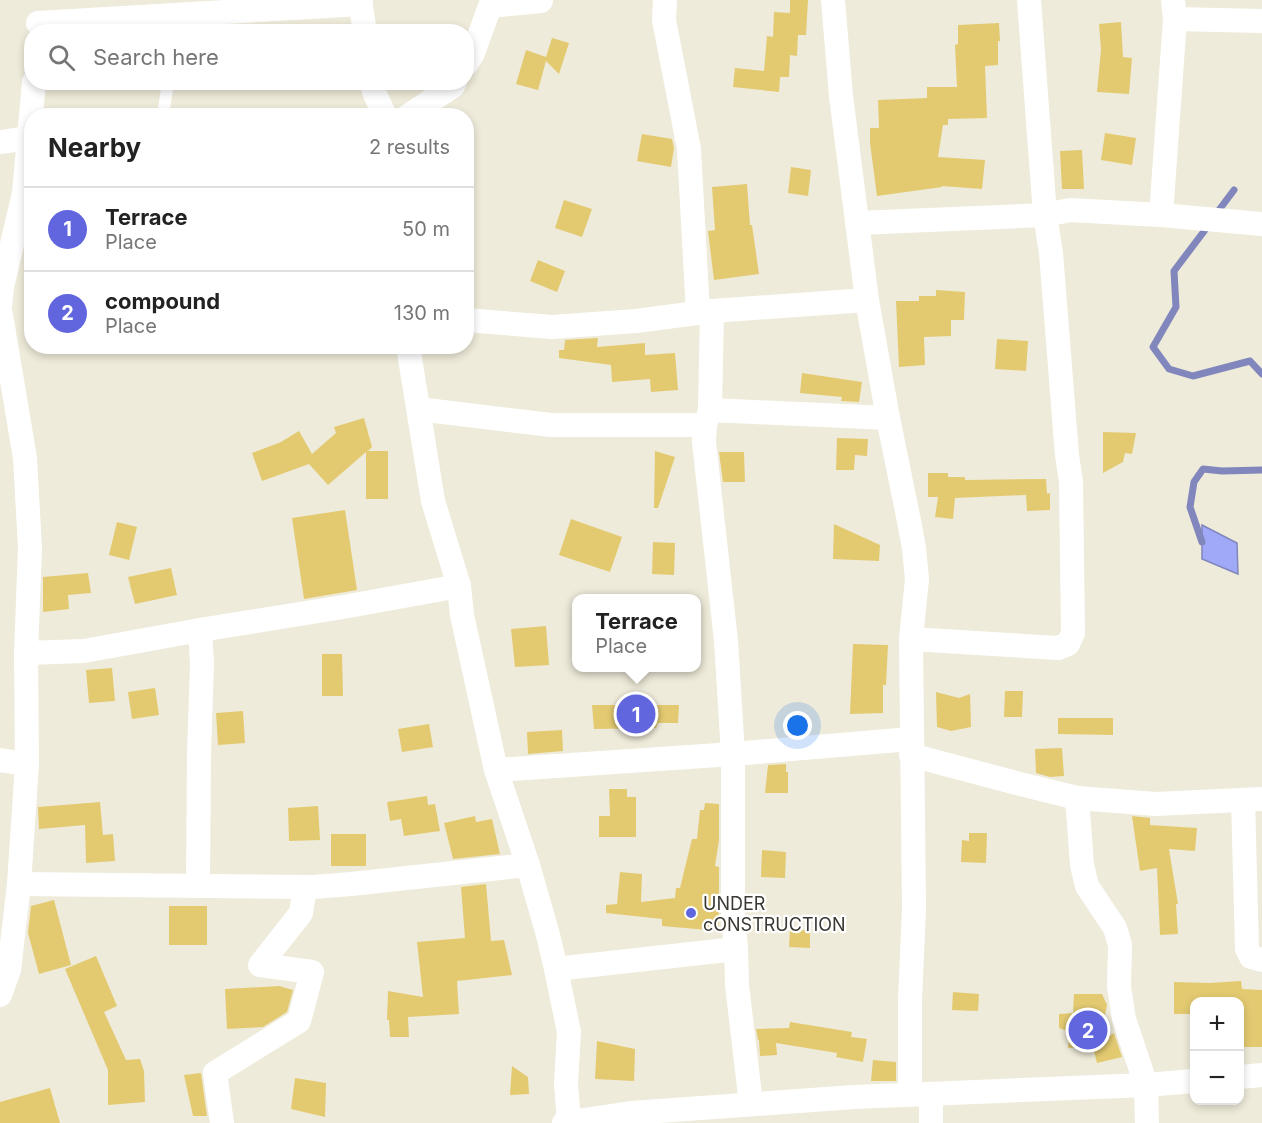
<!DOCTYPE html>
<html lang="en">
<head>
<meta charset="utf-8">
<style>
	:root { --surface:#fff; --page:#f2f2f2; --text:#222; --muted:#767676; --line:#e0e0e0; --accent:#6166de }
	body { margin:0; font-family:Inter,sans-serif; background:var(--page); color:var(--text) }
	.controls { position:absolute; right:18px; bottom:18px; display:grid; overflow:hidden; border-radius:12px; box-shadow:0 3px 9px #0003 }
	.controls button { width:54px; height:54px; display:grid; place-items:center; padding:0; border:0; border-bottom:2px solid var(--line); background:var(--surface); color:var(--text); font:30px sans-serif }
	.you { position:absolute; left:798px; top:726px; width:21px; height:21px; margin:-15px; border:4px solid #fff; border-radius:50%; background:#1a73e8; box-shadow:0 0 0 9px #1a73e833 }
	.badge { display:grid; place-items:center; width:39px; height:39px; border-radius:50%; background:var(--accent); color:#fff; font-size:20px; font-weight:700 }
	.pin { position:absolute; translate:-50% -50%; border:3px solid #fff; box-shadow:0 2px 6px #0006 }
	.popup { position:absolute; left:572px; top:594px; width:129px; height:78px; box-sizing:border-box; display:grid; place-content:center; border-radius:12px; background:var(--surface); filter:drop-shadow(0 2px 4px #0005); font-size:20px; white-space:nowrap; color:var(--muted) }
	.popup b { font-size:22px; color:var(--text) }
	.popup::after { content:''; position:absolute; left:50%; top:100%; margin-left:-12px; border:12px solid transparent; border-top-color:var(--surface) }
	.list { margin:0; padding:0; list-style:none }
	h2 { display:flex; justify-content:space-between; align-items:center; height:78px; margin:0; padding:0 24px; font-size:26px }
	h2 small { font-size:20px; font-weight:400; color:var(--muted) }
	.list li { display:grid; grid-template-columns:39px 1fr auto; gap:18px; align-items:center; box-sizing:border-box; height:84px; padding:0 24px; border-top:2px solid var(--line) }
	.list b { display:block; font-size:22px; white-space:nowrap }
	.list p { margin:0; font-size:20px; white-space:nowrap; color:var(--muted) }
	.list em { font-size:20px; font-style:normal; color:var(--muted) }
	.icon { flex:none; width:33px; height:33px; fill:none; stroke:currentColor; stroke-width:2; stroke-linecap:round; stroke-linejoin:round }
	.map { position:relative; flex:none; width:1262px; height:1123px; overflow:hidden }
	.search { position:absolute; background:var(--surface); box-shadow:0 3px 9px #0003; left:24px; top:24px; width:450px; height:66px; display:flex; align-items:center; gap:15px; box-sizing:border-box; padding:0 21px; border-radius:24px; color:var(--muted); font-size:22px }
	.panel { position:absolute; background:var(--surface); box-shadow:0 3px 9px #0003; left:24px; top:108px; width:450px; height:246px; border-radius:24px }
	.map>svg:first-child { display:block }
	.water { fill:#9fa9f7; stroke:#8187bc; stroke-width:1.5 }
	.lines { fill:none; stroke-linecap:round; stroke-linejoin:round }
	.stream { stroke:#8187bc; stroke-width:7 }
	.building { fill:#e3ca71 }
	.lane { stroke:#fff; stroke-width:12 }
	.street { stroke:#fff; stroke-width:24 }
	.poi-dot { fill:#6166de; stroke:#fff; stroke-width:2 }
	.labels { text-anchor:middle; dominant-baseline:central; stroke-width:4.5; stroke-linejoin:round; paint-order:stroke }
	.poi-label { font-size:18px; fill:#3b3933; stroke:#fff; text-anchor:start }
</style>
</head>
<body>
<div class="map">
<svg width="1262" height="1123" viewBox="0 0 1262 1123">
	<rect width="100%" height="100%" fill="#efebda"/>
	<polygon class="water" points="1202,525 1237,543 1238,574 1202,559"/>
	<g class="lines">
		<g class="stream">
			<polyline points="1216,214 1234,190"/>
			<polyline points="1208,226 1174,271 1176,307 1153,347 1169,369 1193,376 1250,361 1262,374"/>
			<polyline points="1202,542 1190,507 1194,482 1203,469 1222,471 1262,470"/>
		</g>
	</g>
	<g class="building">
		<polygon points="790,0 808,0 806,35 798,35 797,56 790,55 789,77 780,77 779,92 733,87 735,68 764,71 767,36 773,37 774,12 790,13"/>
		<polygon points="1121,22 1123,57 1132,58 1129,94 1097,92 1101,50 1099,24"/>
		<polygon points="999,23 1000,41 998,41 998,65 985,66 987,118 948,119 948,125 943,125 938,157 985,160 982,189 942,186 942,187 877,196 870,143 870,128 879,128 878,100 927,98 927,87 957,87 955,45 958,44 958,25"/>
		<polygon points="552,38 569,43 559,74 546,61 538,90 516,84 526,50 546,57"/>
		<polygon points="1105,133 1136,138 1132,165 1101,160"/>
		<polygon points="642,134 672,139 674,148 671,167 637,161"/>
		<polygon points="1082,150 1084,189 1062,189 1060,151"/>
		<polygon points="791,167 811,170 808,196 788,193"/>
		<polygon points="747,184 750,225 752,225 759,274 714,280 708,231 715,230 712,187"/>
		<polygon points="564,200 592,209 582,237 555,228"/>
		<polygon points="538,260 565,271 557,292 530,281"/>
		<polygon points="936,290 965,292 964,320 951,320 951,336 924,337 925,365 899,367 896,301 919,301 919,296 936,296"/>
		<polygon points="598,338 597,347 645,343 645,355 675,353 678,390 651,392 650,379 612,382 611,365 559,358 559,350 564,350 565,340"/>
		<polygon points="997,339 1028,341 1026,371 995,369"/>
		<polygon points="802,373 862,382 859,402 841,401 842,397 800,393"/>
		<polygon points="364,418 372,447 368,451 388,451 388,499 366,499 366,452 328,485 309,464 262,481 252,453 281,442 299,431 312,454 336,433 334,427"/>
		<polygon points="1103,432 1136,433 1132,454 1125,453 1123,462 1103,473"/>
		<polygon points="837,438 868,439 867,456 855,455 854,470 836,470"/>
		<polygon points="655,451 675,457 658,508 654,508"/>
		<polygon points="719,452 744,452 745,482 723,482"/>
		<polygon points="928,473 948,473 948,477 965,477 965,480 1046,479 1047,494 1050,493 1050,510 1027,511 1026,495 955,498 953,519 935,517 938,497 928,497"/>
		<polygon points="345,510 357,590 304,599 292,518"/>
		<polygon points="571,519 622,537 610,572 559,555"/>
		<polygon points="117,522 137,527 129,560 109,555"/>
		<polygon points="834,524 880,545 879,561 833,559"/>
		<polygon points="653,542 675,543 674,575 652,574"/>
		<polygon points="171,568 177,595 135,604 128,577"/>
		<polygon points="88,573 91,593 68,595 69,609 43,612 43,577"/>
		<polygon points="546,626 549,665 515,667 511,629"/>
		<polygon points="853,644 888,645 886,685 883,685 883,713 850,714"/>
		<polygon points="322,654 342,654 343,696 322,696"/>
		<polygon points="112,668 115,701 89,703 86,670"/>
		<polygon points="155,688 159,715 132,719 128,692"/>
		<polygon points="1005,691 1023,691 1022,717 1004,717"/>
		<polygon points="936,692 959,698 970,694 971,727 951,731 937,727"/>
		<polygon points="592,705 679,705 678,723 658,723 656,728 594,729"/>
		<polygon points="243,711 245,743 218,745 216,713"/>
		<polygon points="1058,718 1113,718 1113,735 1058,734"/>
		<polygon points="429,724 433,747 402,752 398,729"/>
		<polygon points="562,730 563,751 528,754 527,732"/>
		<polygon points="1062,748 1064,776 1050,777 1036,773 1035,749"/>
		<polygon points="786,764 786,772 788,772 788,793 765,793 768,765"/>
		<polygon points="609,789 627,789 627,797 636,797 636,837 599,837 599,816 610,816"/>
		<polygon points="427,796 428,805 435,804 440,831 404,836 401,819 390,821 387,802"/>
		<polygon points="100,802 103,835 113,834 115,861 86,863 85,825 39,829 38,807"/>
		<polygon points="705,803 719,804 719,840 715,866 719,867 719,931 662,926 662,919 606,913 606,905 617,904 620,872 642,874 641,902 675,898 676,888 680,888 692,839 697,839 700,810 704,810"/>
		<polygon points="318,806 320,840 289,841 288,808"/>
		<polygon points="475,816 476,822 492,819 500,854 453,859 444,823"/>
		<polygon points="1132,816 1150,818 1150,825 1197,828 1195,851 1169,849 1178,904 1176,904 1178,934 1160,935 1157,868 1140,871"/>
		<polygon points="969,833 987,833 986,863 961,862 962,840 969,841"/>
		<rect x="331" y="834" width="35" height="32"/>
		<polygon points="762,850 786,852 785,878 761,877"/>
		<polygon points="486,884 491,941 504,940 512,975 457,981 459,1014 408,1017 409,1037 390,1037 389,1020 387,1020 388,991 423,997 417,942 465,938 461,887"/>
		<polygon points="54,900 71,965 39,974 28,933 31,906"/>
		<rect x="169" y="906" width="38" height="39"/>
		<polygon points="790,930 810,930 810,948 789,947"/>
		<polygon points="96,956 117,1006 104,1012 126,1060 140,1059 144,1071 145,1102 108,1105 108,1070 65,969"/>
		<polygon points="1241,981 1242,989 1262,990 1262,1047 1239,1047 1239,1000 1194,1002 1194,1014 1174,1014 1174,982 1210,983"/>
		<polygon points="279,986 293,990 287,1012 263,1027 227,1029 225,989"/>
		<polygon points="953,992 979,994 978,1011 952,1010"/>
		<polygon points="1074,994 1102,994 1107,1005 1099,1043 1114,1033 1122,1057 1097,1063 1093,1047 1068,1048 1070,1032 1059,1028 1059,1014 1073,1013"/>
		<polygon points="790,1022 852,1032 851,1037 867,1039 863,1062 836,1057 837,1053 776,1043 777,1055 760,1056 759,1040 758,1040 756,1029 789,1028"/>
		<polygon points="597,1041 635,1049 634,1081 595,1079"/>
		<polygon points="873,1060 896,1062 896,1081 871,1081"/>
		<polygon points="512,1066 528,1077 529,1094 510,1095"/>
		<polygon points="201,1073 207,1116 193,1116 184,1075"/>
		<polygon points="295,1078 326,1083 325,1117 291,1109"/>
		<polygon points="50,1088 60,1123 0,1123 0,1102"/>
	</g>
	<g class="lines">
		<polyline class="lane" points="163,116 168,82"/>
		<g class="street">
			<polyline points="360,0 365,32"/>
			<polyline points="665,0 664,20 689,149 698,313"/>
			<polyline points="833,0 841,96 867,300 888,418 909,521 914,548 917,579 911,639 914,909 910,1000 910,1095"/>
			<polyline points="1175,19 1262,21"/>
			<polyline points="38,23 361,4"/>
			<polyline points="466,64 473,53 490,6 541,1 541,0"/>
			<polyline points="372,82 374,92 385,116"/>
			<polyline points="408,116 453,86 455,82"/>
			<polyline points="0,142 29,138"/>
			<polyline points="1161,215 1175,19 1173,0"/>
			<polyline points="857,223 1045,215 1070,210 1161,215 1262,224"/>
			<polyline points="0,307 2,287 24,193 34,82"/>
			<polyline points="0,309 25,458 30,548 26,653 27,764 19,884 9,970 0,995"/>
			<polyline points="712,311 710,410 705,425 704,442 726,641 733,754 733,915 736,949 737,985 751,1104"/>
			<polyline points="466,320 552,327 636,321 712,311 867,300"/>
			<polyline points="408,346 433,501 459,586 462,615 496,770 528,865 548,935 556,969 569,1032 566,1084 569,1123"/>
			<polyline points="418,409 551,425 705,425"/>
			<polyline points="710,410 888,418"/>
			<polyline points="911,639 1058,648 1068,644 1073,633 1071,482 1067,455 1051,253 1045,215 1029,0"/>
			<polyline points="26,653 84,651 200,630 343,607 459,586"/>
			<polyline points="911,755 1016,783 1077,798 1156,804 1262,799"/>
			<polyline points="0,760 27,764"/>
			<polyline points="496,770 733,754 911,739"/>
			<polyline points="1077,798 1082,865 1087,886 1115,928 1120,945 1119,987 1124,1019 1146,1085 1147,1123"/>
			<polyline points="1243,800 1247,949 1251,957 1262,960"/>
			<polyline points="19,884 313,887 351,884 528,865"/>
			<polyline points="198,885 199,754 202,663 200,630"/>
			<polyline points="556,969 736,949"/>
			<polyline points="1240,1077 1262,1075"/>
			<polyline points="931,1094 931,1123"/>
			<polyline points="222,1123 215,1073 299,1021 312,972 260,965 301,913 305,887"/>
			<polyline points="564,1123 631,1113 854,1097 1146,1085 1194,1081"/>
		</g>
	</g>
	<circle class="poi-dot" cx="691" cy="913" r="6"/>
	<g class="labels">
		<g class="poi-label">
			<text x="703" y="903">UNDER<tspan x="703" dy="21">cONSTRUCTION</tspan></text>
		</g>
	</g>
</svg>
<div class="controls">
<button>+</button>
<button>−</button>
</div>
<div class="you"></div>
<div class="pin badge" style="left:636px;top:714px">1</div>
<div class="popup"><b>Terrace</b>Place</div>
<div class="pin badge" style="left:1088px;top:1030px">2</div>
<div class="search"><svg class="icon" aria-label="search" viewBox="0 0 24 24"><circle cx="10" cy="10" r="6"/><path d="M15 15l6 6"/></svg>Search here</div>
<section class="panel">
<h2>Nearby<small>2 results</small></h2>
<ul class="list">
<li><span class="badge">1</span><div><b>Terrace</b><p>Place</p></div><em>50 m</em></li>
<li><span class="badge">2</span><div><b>compound</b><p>Place</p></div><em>130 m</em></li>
</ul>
</section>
</div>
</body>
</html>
